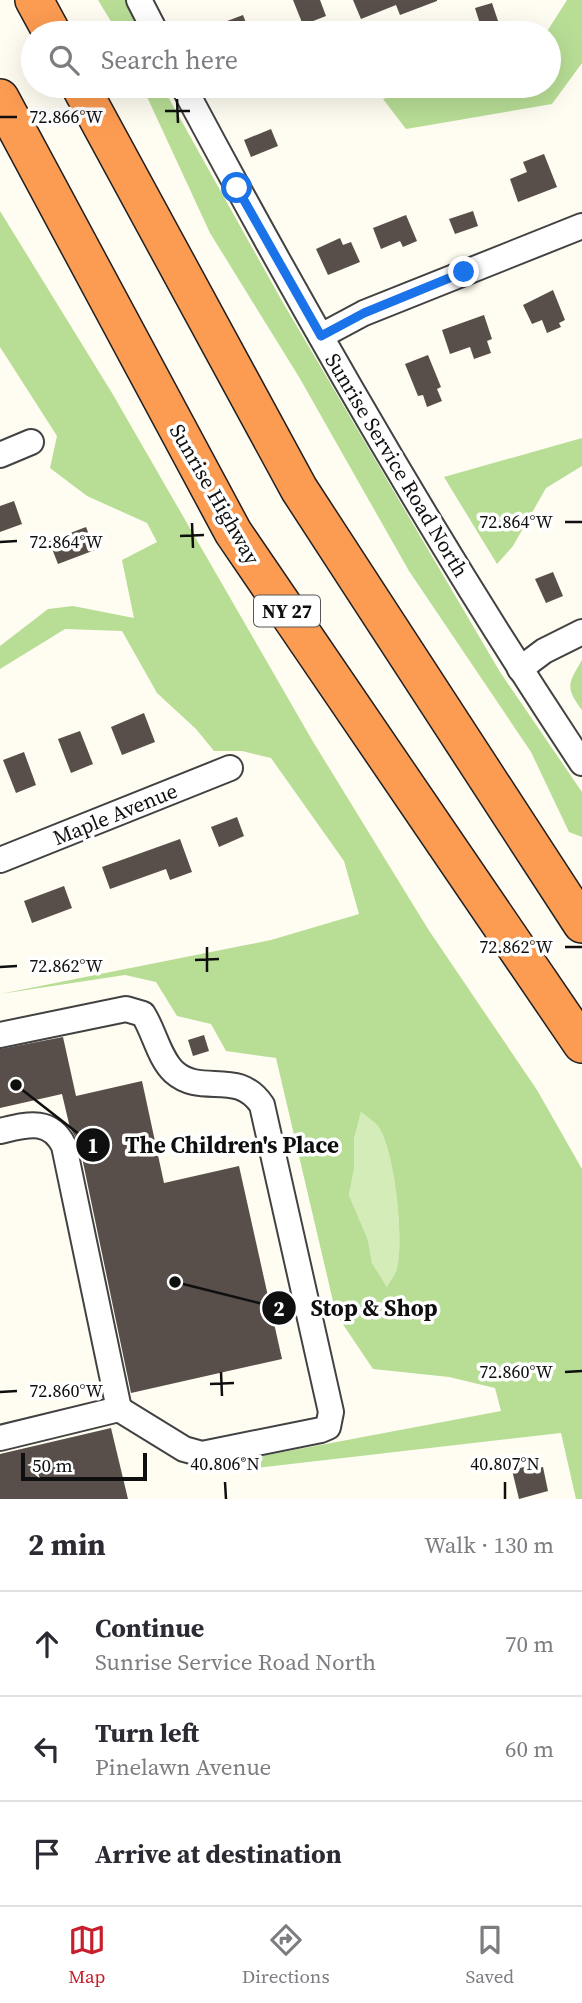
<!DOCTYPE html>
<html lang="en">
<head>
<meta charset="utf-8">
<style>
	:root { --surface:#fff; --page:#f7f7f7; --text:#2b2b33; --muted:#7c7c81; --line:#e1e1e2; --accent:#c81e2b }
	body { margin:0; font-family:"Source Serif 4",serif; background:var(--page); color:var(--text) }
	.scale { position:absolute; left:21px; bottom:18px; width:126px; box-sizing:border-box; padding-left:7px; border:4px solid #0f0f0f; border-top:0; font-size:19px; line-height:24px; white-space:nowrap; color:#0f0f0f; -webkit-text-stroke:5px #fff; paint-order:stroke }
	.stop { position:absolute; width:21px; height:21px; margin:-16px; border:5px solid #1a73e8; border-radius:50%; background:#fff }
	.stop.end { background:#1a73e8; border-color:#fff; box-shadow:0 2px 7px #0008 }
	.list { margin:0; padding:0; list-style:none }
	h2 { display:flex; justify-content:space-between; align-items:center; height:91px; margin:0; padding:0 28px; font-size:30px }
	h2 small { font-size:23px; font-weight:400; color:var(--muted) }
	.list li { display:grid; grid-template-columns:46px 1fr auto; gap:21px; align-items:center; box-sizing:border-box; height:105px; padding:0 28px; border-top:2px solid var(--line) }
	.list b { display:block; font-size:26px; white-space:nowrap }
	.list p { margin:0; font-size:23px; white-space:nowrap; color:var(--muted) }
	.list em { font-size:23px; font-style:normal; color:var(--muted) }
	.icon { flex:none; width:38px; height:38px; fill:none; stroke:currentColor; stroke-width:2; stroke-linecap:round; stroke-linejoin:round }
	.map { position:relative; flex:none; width:582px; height:1499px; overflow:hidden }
	.search { position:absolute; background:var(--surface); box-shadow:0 7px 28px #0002; left:21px; right:21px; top:21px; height:77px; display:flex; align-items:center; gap:18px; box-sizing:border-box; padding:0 24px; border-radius:38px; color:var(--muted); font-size:26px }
	.sheet { height:406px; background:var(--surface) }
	nav { display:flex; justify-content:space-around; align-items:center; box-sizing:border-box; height:98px; border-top:2px solid var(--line); background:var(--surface); font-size:19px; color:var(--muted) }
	nav a { display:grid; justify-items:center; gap:4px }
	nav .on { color:var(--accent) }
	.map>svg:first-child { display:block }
	.green { fill:#d4ecb8 }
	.forest { fill:#b8de96; fill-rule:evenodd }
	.building { fill:#584f4a }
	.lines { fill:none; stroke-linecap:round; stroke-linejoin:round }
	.minor-casing { stroke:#424242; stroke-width:28 }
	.highway-casing { stroke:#202020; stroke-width:40 }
	.minor { stroke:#fff; stroke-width:24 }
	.highway { stroke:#fc9b52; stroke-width:37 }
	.route { stroke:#1a73e8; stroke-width:9 }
	.ticks { fill:none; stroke:#0f0f0f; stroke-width:2.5 }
	.labels { text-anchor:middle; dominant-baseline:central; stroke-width:7; stroke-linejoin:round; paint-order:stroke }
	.shield { fill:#fff; stroke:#575757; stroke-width:2 }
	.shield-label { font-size:19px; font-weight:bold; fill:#0f0f0f }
	.street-label { font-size:21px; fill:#0f0f0f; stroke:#fff }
	.ticks-label { font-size:18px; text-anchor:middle; fill:#0f0f0f; stroke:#fff; stroke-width:7; stroke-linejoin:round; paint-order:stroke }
	.leader { fill:none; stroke:#0f0f0f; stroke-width:2.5 }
	.callout-dot { fill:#0f0f0f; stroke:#fff; stroke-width:2.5 }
	.mark-label { font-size:21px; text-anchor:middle; font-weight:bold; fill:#fff }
	.callout-label { font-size:23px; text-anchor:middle; font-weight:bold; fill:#0f0f0f; stroke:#fff; stroke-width:7; stroke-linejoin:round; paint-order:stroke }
</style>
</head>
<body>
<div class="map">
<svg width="582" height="1499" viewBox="0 0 582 1499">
	<rect width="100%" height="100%" fill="#fffcf1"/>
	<path class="green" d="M 361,1112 C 366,1116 374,1120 378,1126 C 395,1148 404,1242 397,1269 C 395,1275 390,1282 387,1287 L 372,1263 L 368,1240 L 349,1195 L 354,1169 L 354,1139 Z"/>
	<g class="forest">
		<polygon points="98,0 129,0 140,33 118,33"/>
		<polygon points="567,0 582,0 582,63 552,104 406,129 383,99 446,86 549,86 549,33 546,33"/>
		<polygon points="142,86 162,86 282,301 500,672 582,792 582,837 569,832 531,752 409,571 299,377 210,233"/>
		<path d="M 0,211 L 112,393 L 312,740 L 428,929 L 537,1090 L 582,1169 L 582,1499 L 576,1499 L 561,1433 L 247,1469 L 252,1458 L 501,1411 L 495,1388 L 449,1377 L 373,1369 L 336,1314 L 276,1058 L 226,1051 L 211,1024 L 177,1016 L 156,982 L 125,975 L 0,994 L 271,940 L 359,914 L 344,861 L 271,758 L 242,751 L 214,751 L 196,729 L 157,693 L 122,631 L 65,629 L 0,669 L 0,646 L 48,609 L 73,606 L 134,618 L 122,560 L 157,542 L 147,523 L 87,496 L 50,468 L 57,436 L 0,347 ZM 361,1112 C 366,1116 374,1121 378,1126 C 395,1150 404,1239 397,1268 C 396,1274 390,1281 387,1287 L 372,1263 L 368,1240 L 349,1195 L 354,1169 L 354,1139 Z"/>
		<polygon points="582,438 582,466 546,488 513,546 497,564 444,477"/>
		<path d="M 582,660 L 582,710 C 565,687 568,684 582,660 Z"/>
	</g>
	<g class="building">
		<polygon points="293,0 320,0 326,16 303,25"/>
		<polygon points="353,0 437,0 437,1 400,15 396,5 361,19"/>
		<polygon points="492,3 498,21 481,27 475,8"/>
		<polygon points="243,15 250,33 198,33 198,32"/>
		<polygon points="271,129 278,146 251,157 244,140"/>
		<polygon points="544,154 557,187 518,202 510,179 527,172 523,162"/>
		<polygon points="473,211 478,226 455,234 449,219"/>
		<polygon points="406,215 417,241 403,247 400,241 381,249 373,228"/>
		<polygon points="340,238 343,245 351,242 360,262 328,275 316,249"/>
		<polygon points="553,290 565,320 559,323 561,327 547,333 542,320 532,324 523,305"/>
		<polygon points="484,315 492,339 487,341 491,353 474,359 470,347 450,354 442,330"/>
		<polygon points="428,355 441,387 437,389 442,401 427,407 423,395 418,396 405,364"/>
		<polygon points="14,501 22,524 0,532 0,506"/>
		<polygon points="86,527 95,550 58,564 49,541"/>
		<polygon points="553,572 563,596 546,603 535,579"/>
		<polygon points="144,713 155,742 122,755 111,727"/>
		<polygon points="80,731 93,764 71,773 58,739"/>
		<polygon points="24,752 36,785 16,793 3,760"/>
		<polygon points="237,817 244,836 219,847 211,827"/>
		<polygon points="180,839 192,872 170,880 166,869 110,889 102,867"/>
		<polygon points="64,886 72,908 32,923 24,901"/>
		<polygon points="204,1035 209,1051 193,1056 188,1040"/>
		<polygon points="63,1037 76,1096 142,1081 164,1183 239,1166 282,1359 131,1393 79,1143 70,1128 62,1094 0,1108 0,1049"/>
		<polygon points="111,1428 128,1499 0,1499 0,1454"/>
		<polygon points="528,1466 529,1470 543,1467 548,1491 519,1499 512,1470"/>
	</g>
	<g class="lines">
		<g class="minor-casing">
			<g id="minor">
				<polyline points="139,0 156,33"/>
				<path d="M 183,86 C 306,317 437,545 582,763"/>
				<polyline points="321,336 364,313 582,226"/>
				<polyline points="0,455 31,442"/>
				<polyline points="520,669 544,651 582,632"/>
				<polyline points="0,860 230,768"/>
				<path d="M 0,1035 L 126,1009 L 143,1014 C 154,1031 159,1058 174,1072 C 202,1097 237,1068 262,1105 L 331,1412 L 328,1427 L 321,1430 L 202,1454 L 184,1449 L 119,1409 L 0,1438"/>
				<path d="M 0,1131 C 26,1125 50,1117 64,1146 L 119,1409"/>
			</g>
		</g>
		<g class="highway-casing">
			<g id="highway">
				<polyline points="34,0 52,33"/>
				<polyline points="80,86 299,489 582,924"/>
				<polyline points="0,98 233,532 582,1044"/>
			</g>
		</g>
		<use href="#minor" class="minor"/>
		<use href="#highway" class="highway"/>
	</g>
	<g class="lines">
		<polyline class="route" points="237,188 321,336 364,313 464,272"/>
	</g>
	<path class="ticks" d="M 177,99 L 178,123M 165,111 L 190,111M 0,117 L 17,117M 565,522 L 582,522M 192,523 L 193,548M 180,536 L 204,535M 0,542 L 17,541M 207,947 L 207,972M 565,947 L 582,947M 195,960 L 219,959M 0,967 L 17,966M 221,1372 L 222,1396M 565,1372 L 582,1371M 210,1384 L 234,1383M 0,1392 L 17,1391M 225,1482 L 226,1499M 505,1482 L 505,1499"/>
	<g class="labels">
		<rect class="shield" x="254" y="595.5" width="66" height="31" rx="5"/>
		<g class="shield-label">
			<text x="287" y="611">NY 27</text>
		</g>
		<g class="street-label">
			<text transform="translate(397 465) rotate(59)">Sunrise Service Road North</text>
			<text transform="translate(215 494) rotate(60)">Sunrise Highway</text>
			<text transform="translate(115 814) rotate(-22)">Maple Avenue</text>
		</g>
	</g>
	<g class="ticks-label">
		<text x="66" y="123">72.866°W</text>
		<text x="516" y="528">72.864°W</text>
		<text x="66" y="548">72.864°W</text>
		<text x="516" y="953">72.862°W</text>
		<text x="66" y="972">72.862°W</text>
		<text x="516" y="1378">72.860°W</text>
		<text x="66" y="1397">72.860°W</text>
		<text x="225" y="1470">40.806°N</text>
		<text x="505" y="1470">40.807°N</text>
	</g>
	<path class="leader" d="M16 1085L93 1145M175 1282L279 1308"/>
	<g class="callout-dot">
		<circle cx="16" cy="1085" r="7"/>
		<circle cx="175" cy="1282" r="7"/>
		<circle cx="93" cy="1145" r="18"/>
		<circle cx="279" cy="1308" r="18"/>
	</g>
	<g class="mark-label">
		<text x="93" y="1153">1</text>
		<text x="279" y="1316">2</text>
	</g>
	<g class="callout-label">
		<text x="232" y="1153">The Children's Place</text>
		<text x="374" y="1316">Stop &amp; Shop</text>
	</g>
</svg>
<div class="scale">50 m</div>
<div class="stop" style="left:237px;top:188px"></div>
<div class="stop end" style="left:464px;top:272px"></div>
<div class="search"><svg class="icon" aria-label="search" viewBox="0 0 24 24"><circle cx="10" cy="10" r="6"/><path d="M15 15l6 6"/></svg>Search here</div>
</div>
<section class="sheet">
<h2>2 min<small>Walk · 130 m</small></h2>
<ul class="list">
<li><svg class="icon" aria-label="ahead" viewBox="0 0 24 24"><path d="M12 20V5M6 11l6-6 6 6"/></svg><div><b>Continue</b><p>Sunrise Service Road North</p></div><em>70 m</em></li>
<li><svg class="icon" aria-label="left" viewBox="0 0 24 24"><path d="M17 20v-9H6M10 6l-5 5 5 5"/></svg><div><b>Turn left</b><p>Pinelawn Avenue</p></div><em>60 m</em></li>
<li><svg class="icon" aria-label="arrive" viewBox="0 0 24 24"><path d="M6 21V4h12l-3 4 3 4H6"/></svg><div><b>Arrive at destination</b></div></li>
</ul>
</section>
<nav>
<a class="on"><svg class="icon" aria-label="map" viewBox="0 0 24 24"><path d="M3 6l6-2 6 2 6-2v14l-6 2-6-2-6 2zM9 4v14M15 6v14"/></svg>Map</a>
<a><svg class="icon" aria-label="directions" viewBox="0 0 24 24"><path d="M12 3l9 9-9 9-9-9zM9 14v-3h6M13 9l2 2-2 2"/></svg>Directions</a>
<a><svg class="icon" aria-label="saved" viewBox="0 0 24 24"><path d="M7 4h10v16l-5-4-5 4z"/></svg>Saved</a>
</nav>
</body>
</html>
